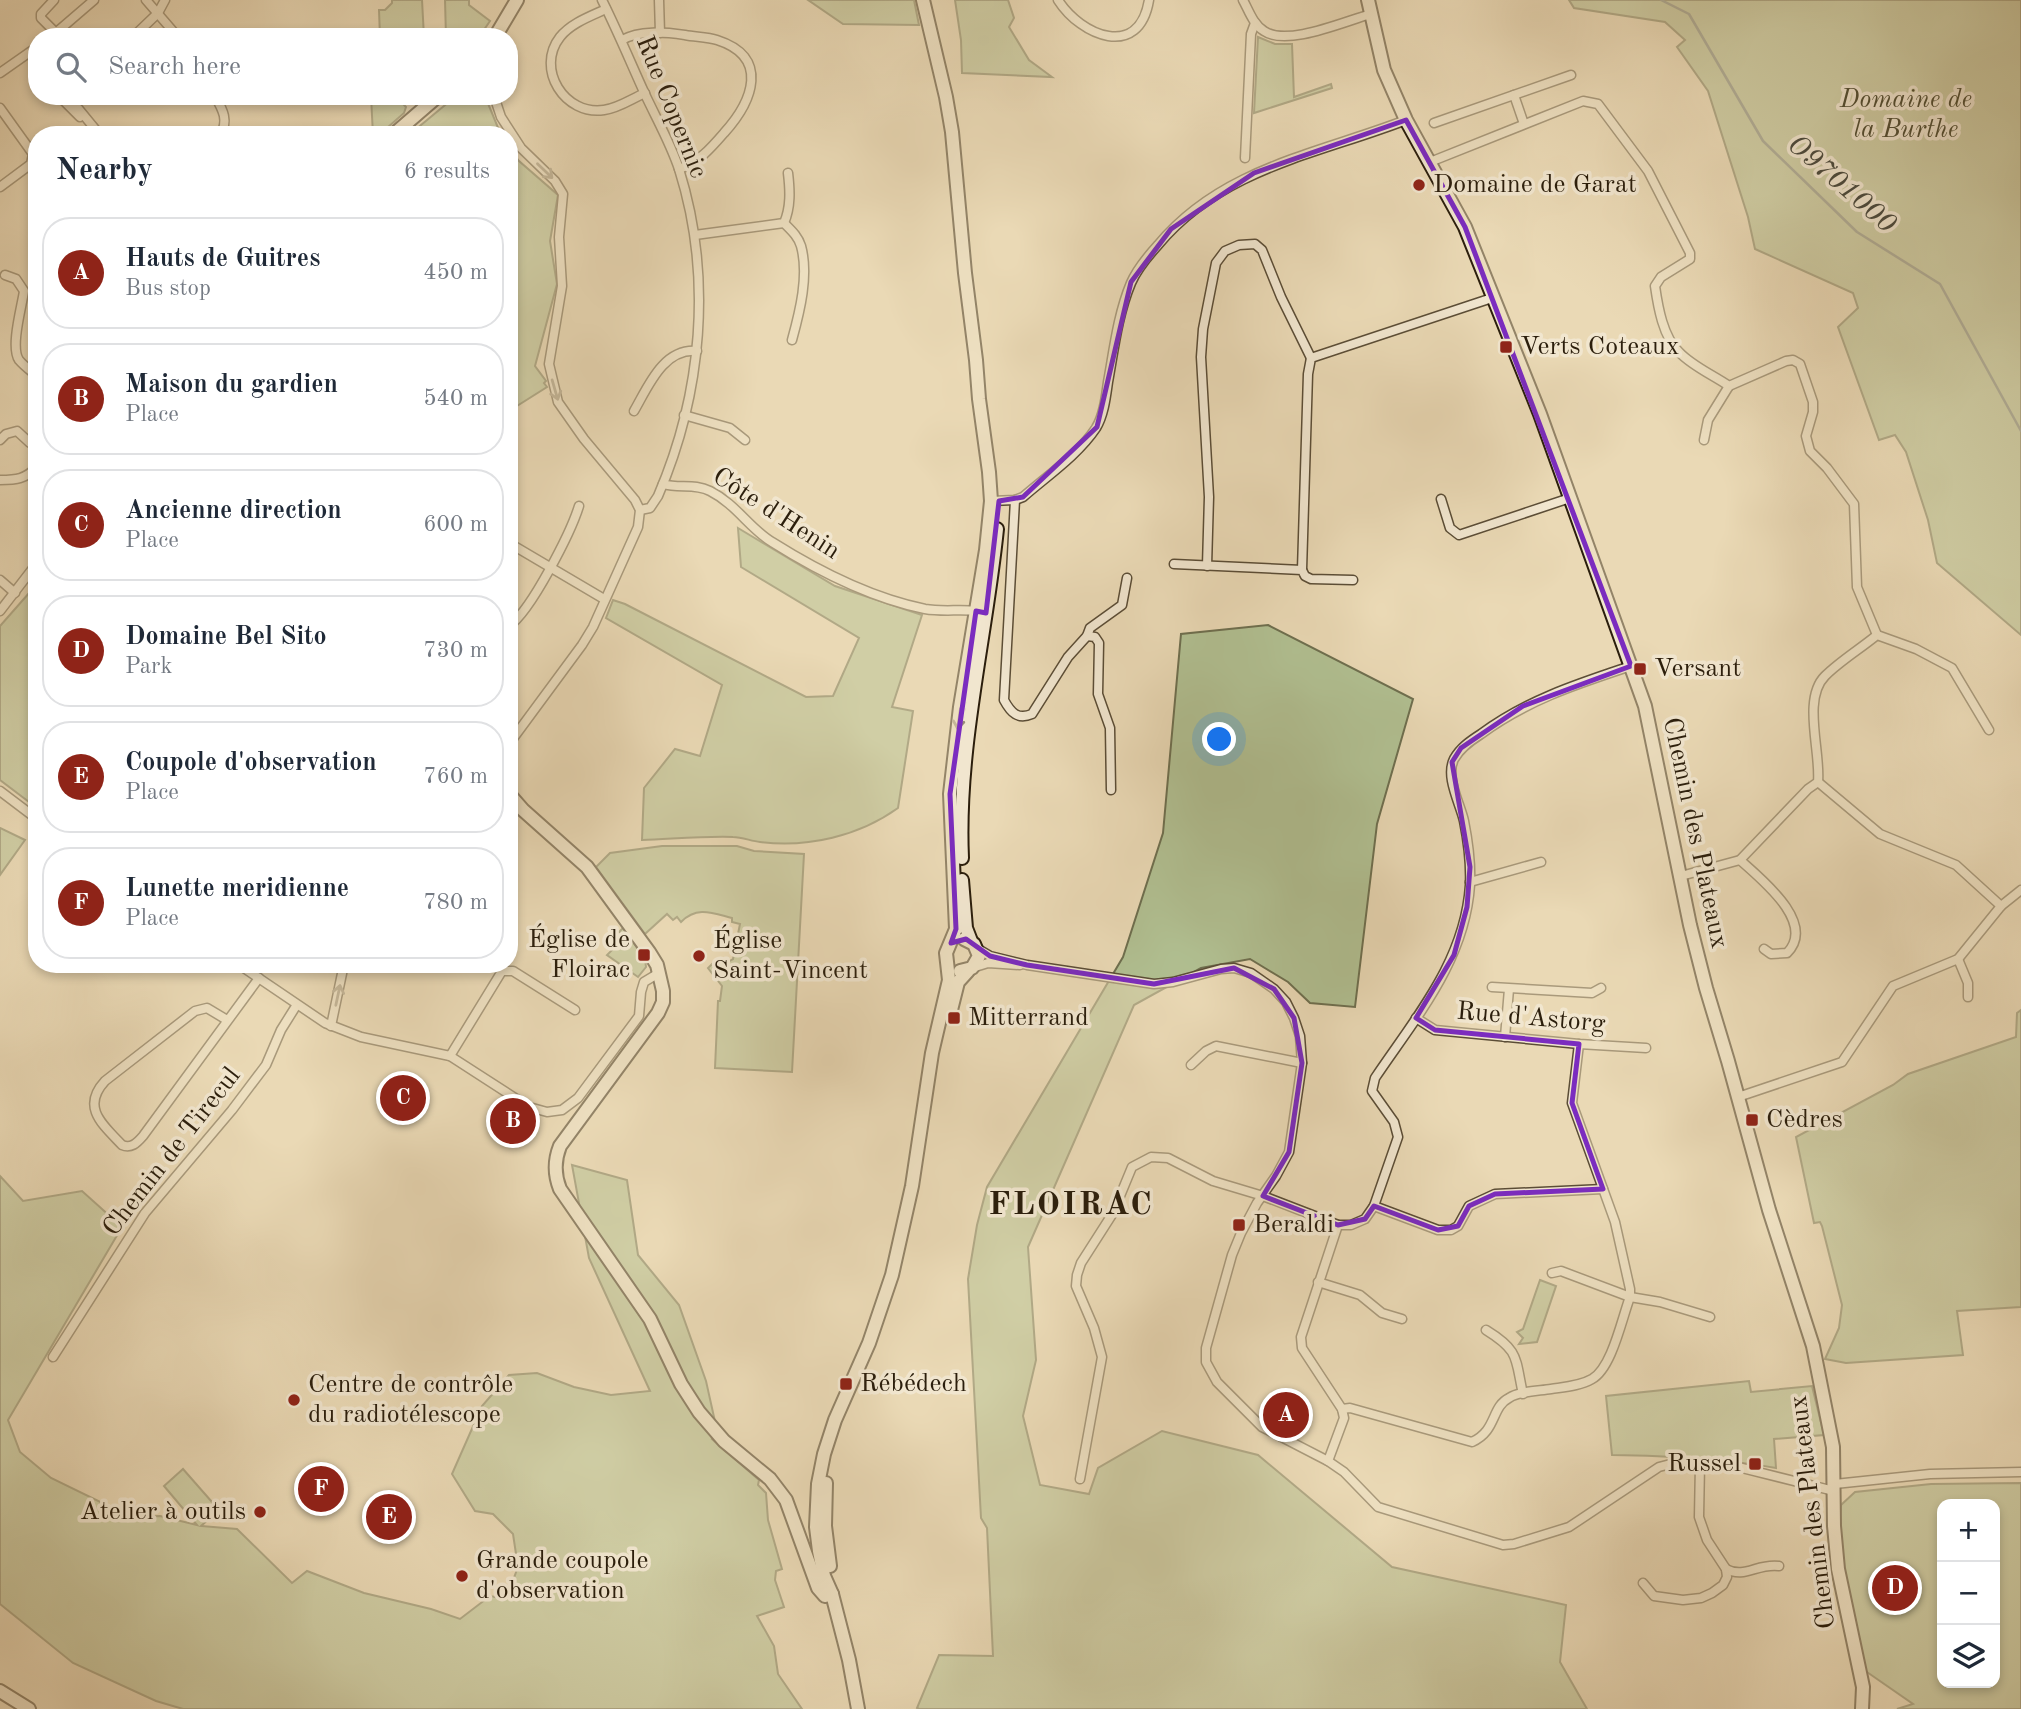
<!DOCTYPE html>
<html lang="en">
<head>
<meta charset="utf-8">
<style>
	:root { --surface:#fff; --page:#f2f2f3; --text:#1f2937; --muted:#747a83; --line:#e0e1e3; --accent:#8f2418 }
	body { margin:0; font-family:"Old Standard TT",serif; background:var(--page); color:var(--text) }
	.controls { position:absolute; right:21px; bottom:21px; display:grid; overflow:hidden; border-radius:14px; box-shadow:0 4px 10px #0003 }
	.controls button { width:63px; height:63px; display:grid; place-items:center; padding:0; border:0; border-bottom:2px solid var(--line); background:var(--surface); color:var(--text); font:35px sans-serif }
	.you { position:absolute; left:1220px; top:740px; width:24px; height:24px; margin:-18px; border:5px solid #fff; border-radius:50%; background:#1a73e8; box-shadow:0 0 0 10px #1a73e833 }
	.badge { display:grid; place-items:center; width:46px; height:46px; border-radius:50%; background:var(--accent); color:#fff; font-size:23px; font-weight:700 }
	.pin { position:absolute; translate:-50% -50%; border:4px solid #fff; box-shadow:0 2px 7px #0006 }
	.list { margin:0; padding:0; list-style:none }
	h2 { display:flex; justify-content:space-between; align-items:center; height:91px; margin:0; padding:0 28px; font-size:30px }
	h2 small { font-size:23px; font-weight:400; color:var(--muted) }
	.list li { display:grid; grid-template-columns:46px 1fr auto; gap:21px; align-items:center; box-sizing:border-box; height:112px; margin:0 14px 14px; padding:0 14px; border:2px solid var(--line); border-radius:28px }
	.list b { display:block; font-size:26px; white-space:nowrap }
	.list p { margin:0; font-size:23px; white-space:nowrap; color:var(--muted) }
	.list em { font-size:23px; font-style:normal; color:var(--muted) }
	.icon { flex:none; width:38px; height:38px; fill:none; stroke:currentColor; stroke-width:2; stroke-linecap:round; stroke-linejoin:round }
	.map { position:relative; flex:none; width:2021px; height:1709px; overflow:hidden }
	.search { position:absolute; background:var(--surface); box-shadow:0 4px 10px #0003; left:28px; top:28px; width:490px; height:77px; display:flex; align-items:center; gap:18px; box-sizing:border-box; padding:0 24px; border-radius:28px; color:var(--muted); font-size:26px }
	.panel { position:absolute; background:var(--surface); box-shadow:0 4px 10px #0003; left:28px; top:126px; width:490px; height:847px; border-radius:28px }
	.map>svg:first-child { display:block }
	.green { fill:#b1c092; stroke:#6e6f4f; stroke-width:2; fill-rule:evenodd }
	.lines { fill:none; stroke-linecap:round; stroke-linejoin:round }
	.stream { stroke:#6e7a73; stroke-width:2.5 }
	.street-casing { stroke:#5b4d36; stroke-width:11 }
	.secondary-casing { stroke:#2b1e0c; stroke-width:16 }
	.street { stroke:#f1e6cf; stroke-width:8 }
	.secondary { stroke:#f1e6cf; stroke-width:12 }
	.oneway { stroke:#988c77 }
	.marked { fill:none; stroke:#7b2cbf; stroke-width:5; stroke-linejoin:round }
	.poi-dot { fill:#8f2418; stroke:#f1e6cf; stroke-width:2.5 }
	.labels { text-anchor:middle; dominant-baseline:central; stroke-width:7; stroke-linejoin:round; paint-order:stroke }
	.park-label { font-size:26px; font-style:italic; fill:#534f34; stroke:#f1e6cf }
	.street-label { font-size:26px; fill:#2b1e0c; stroke:#f1e6cf }
	.poi-label { font-size:26px; fill:#2b1e0c; stroke:#f1e6cf; text-anchor:start }
	.water-label { font-size:28px; font-style:italic; fill:#4d4c3f; stroke:#f1e6cf }
	.district-label { font-size:33px; font-weight:bold; letter-spacing:2px; fill:#2b1e0c; stroke:#f1e6cf }
</style>
</head>
<body>
<div class="map">
<svg width="2021" height="1709" viewBox="0 0 2021 1709">
	<rect width="100%" height="100%" fill="#ead9b5"/>
	<filter id="stains"><feTurbulence type="fractalNoise" baseFrequency=".00286" numOctaves="4"/><feColorMatrix values="0 0 0 0 .2 0 0 0 0 .09 0 0 0 0 .02 0 0 0 .5 -.17"/></filter>
	<radialGradient id="worn" r=".72"><stop offset=".6" stop-color="#630" stop-opacity="0"/><stop offset="1" stop-color="#630" stop-opacity=".3"/></radialGradient>
	<g class="green">
		<polygon points="392,0 422,0 424,37 380,37 379,10 385,10 392,3"/>
		<polygon points="445,0 469,0 469,5 490,21 479,37 446,37"/>
		<polygon points="808,0 914,0 919,25 843,24"/>
		<polygon points="955,0 1008,0 1014,18 1009,27 1029,60 1052,77 962,73 961,40"/>
		<polygon points="1569,0 2021,0 2021,635 1937,563 1928,520 1906,452 1895,435 1879,440 1838,327 1858,308 1853,293 1755,249 1748,217 1708,91 1677,47 1685,40 1665,22 1574,8"/>
		<polygon points="1258,37 1275,44 1292,44 1294,97 1331,84 1332,88 1254,113"/>
		<polygon points="371,96 396,96 406,107 404,113 379,135 373,135"/>
		<polygon points="456,96 485,96 501,135 409,135"/>
		<polygon points="509,148 519,161 558,195 550,241 557,284 535,366 546,381 544,383 547,387 509,411"/>
		<path d="M 738,528 L 835,586 L 922,615 L 892,707 L 913,711 L 898,808 C 859,836 808,848 760,842 C 751,841 742,837 733,837 C 703,836 672,839 642,840 L 644,788 L 675,749 L 700,756 L 722,685 L 606,618 L 613,600 L 625,604 L 806,697 L 833,696 L 859,638 L 741,567 Z"/>
		<polygon points="37,584 37,808 0,780 0,626"/>
		<polygon points="1268,625 1413,699 1377,824 1355,1007 1310,1003 1288,982 1250,959 1201,968 1134,1005 1028,1247 1036,1360 1023,1416 1040,1485 1089,1494 1098,1468 1162,1431 1258,1455 1392,1567 1566,1605 1560,1662 1587,1709 919,1709 917,1708 939,1655 993,1656 987,1528 981,1518 968,1279 977,1225 987,1187 1123,957 1163,833 1181,634"/>
		<polygon points="0,828 25,840 0,875"/>
		<path d="M 662,846 L 737,846 L 754,851 L 804,854 L 792,1072 L 715,1068 L 718,1001 L 720,1001 L 722,986 L 708,968 L 715,961 L 719,967 L 733,959 L 740,924 L 732,922 L 732,918 C 712,913 697,906 681,922 L 677,917 L 673,920 L 667,914 L 645,934 L 596,867 L 610,853 Z"/>
		<polygon points="623,928 645,959 646,967 638,977 607,955 624,938 619,932"/>
		<polygon points="2021,1010 2021,1307 1957,1311 1963,1355 1846,1363 1825,1359 1839,1328 1842,1305 1822,1226 1820,1222 1814,1223 1796,1137 1893,1085 1908,1074 2016,1037 2017,1013"/>
		<polygon points="572,1165 627,1180 638,1255 679,1305 706,1381 718,1435 712,1439 759,1480 758,1485 766,1493 768,1520 782,1569 776,1571 775,1580 784,1607 757,1616 774,1646 778,1674 802,1709 183,1709 156,1701 73,1663 0,1604 0,1176 23,1201 82,1191 122,1227 8,1420 20,1452 51,1478 131,1517 160,1516 197,1525 164,1486 183,1469 219,1510 201,1526 237,1529 292,1583 307,1571 364,1593 431,1609 460,1619 490,1596 506,1599 518,1567 513,1534 493,1514 475,1511 452,1474 482,1406 509,1375 537,1373 574,1387 611,1395 650,1391 589,1258"/>
		<polygon points="1540,1280 1556,1286 1537,1342 1519,1344 1523,1338 1517,1332 1523,1329"/>
		<path d="M 1749,1381 L 1751,1392 L 1812,1386 L 1824,1435 L 1774,1439 L 1776,1468 C 1721,1458 1668,1456 1612,1455 L 1606,1396 Z"/>
		<path d="M 2021,1483 L 2021,1709 L 1897,1709 L 1913,1704 L 1864,1670 C 1852,1621 1835,1555 1841,1505 L 1855,1492 L 1931,1484 ZM 1942,1504 L 1995,1504 L 1995,1683 L 1942,1683 Z"/>
	</g>
	<g class="lines">
		<polyline class="stream" points="1661,0 1689,14 1763,141 1857,232 1940,284 2021,431"/>
		<g class="street-casing">
			<g id="street">
				<polyline points="54,0 41,14 41,18 56,33"/>
				<polyline points="146,0 178,37"/>
				<path d="M 602,0 C 617,30 630,61 644,92 C 656,118 670,142 679,169 C 713,277 702,394 658,496 L 650,508 L 640,510"/>
				<polyline points="659,0 660,33"/>
				<path d="M 1058,0 C 1081,36 1139,60 1149,0"/>
				<path d="M 1243,0 C 1249,11 1253,24 1264,31 C 1287,47 1345,21 1371,14"/>
				<path d="M 606,9 C 591,16 571,23 560,37 C 535,69 565,116 604,110 C 619,108 631,99 645,93"/>
				<polyline points="51,37 94,0"/>
				<polyline points="133,37 158,13 165,0"/>
				<path d="M 622,40 C 640,30 664,32 685,35 C 695,37 707,37 717,40 C 770,57 753,101 724,133 C 711,148 698,163 679,169"/>
				<polyline points="0,73 37,47"/>
				<polyline points="1514,95 1524,124"/>
				<polyline points="59,96 80,117"/>
				<polyline points="71,96 77,107 100,135"/>
				<path d="M 215,96 C 223,110 229,121 220,135"/>
				<polyline points="494,96 501,117 521,148 555,181 563,194 559,237 562,286 549,364 558,402 584,439 635,500 640,510 638,527 593,627 582,645 509,744"/>
				<polyline points="0,108 33,154 31,164 0,187"/>
				<polyline points="1434,123 1571,75"/>
				<polyline points="1245,158 1251,34 1255,23"/>
				<path d="M 1430,162 L 1583,101 L 1598,104 L 1648,171 L 1690,253 L 1690,259 L 1661,277 L 1655,286 C 1658,307 1663,337 1679,352 C 1692,366 1713,375 1729,386 L 1786,361 L 1793,360 L 1800,364 L 1813,402 L 1813,412 L 1806,436 L 1810,451 L 1827,468 L 1854,504 L 1857,587 L 1877,635"/>
				<path d="M 784,223 C 791,230 798,236 801,246 C 809,275 800,311 792,340"/>
				<path d="M 695,235 L 784,223 C 791,207 790,190 788,173"/>
				<path d="M 5,275 L 16,279 L 24,291 C 22,306 10,347 19,360 C 24,366 31,371 37,376"/>
				<path d="M 634,411 C 648,387 663,348 697,351"/>
				<polyline points="684,415 730,428 745,440"/>
				<polyline points="0,440 6,434 17,431 30,443"/>
				<polyline points="1704,440 1708,420 1729,386"/>
				<path d="M 0,480 C 17,480 25,479 37,467"/>
				<path d="M 663,484 C 679,489 694,483 710,491 C 736,504 750,529 772,542 C 818,571 871,598 925,609 C 942,612 960,609 978,611"/>
				<polyline points="1441,499 1450,528 1459,535 1570,498"/>
				<path d="M 1015,500 L 1004,700 C 1011,713 1018,720 1032,714 L 1068,657 L 1087,636 L 1090,628 L 1122,605 L 1127,578"/>
				<path d="M 991,501 L 1015,500 L 1023,497 C 1047,476 1078,455 1096,428 C 1104,415 1106,396 1108,382 C 1114,349 1118,314 1131,283 C 1137,269 1148,256 1158,245 C 1222,168 1318,154 1406,120"/>
				<polyline points="509,543 604,599"/>
				<polyline points="1174,564 1302,570 1305,576 1311,579 1353,580"/>
				<polyline points="1207,566 1209,497 1201,357 1203,329 1216,263 1225,251 1239,245 1255,244 1262,250 1281,297 1311,358"/>
				<polyline points="1302,570 1308,374 1311,358 1492,298"/>
				<polyline points="0,580 15,593"/>
				<polyline points="0,611 37,563"/>
				<path d="M 509,626 C 531,611 571,532 579,506"/>
				<polyline points="509,634 512,640 509,646"/>
				<polyline points="1087,636 1095,637 1099,643 1098,694 1110,728 1111,790"/>
				<polyline points="1818,782 1880,834 1956,865 2001,906"/>
				<polyline points="0,791 37,819"/>
				<path d="M 1740,860 C 1761,879 1817,923 1787,953 L 1771,954 L 1764,949"/>
				<path d="M 1681,876 L 1740,860 L 1808,789 L 1818,782 C 1821,752 1802,699 1825,676 C 1840,661 1860,649 1877,635 L 1916,649 L 1952,668 L 1989,730"/>
				<polyline points="1470,882 1541,862"/>
				<polyline points="978,949 990,956 1027,965 1154,984 1173,982 1221,969 1234,968 1251,973 1274,989 1286,1002 1294,1018 1300,1036 1302,1063 1289,1152 1276,1176 1257,1203 1241,1233 1232,1255 1206,1348 1206,1362 1217,1382 1262,1427 1328,1461 1344,1472 1378,1507 1503,1545 1514,1544 1569,1527 1659,1467 1678,1462 1738,1467 1834,1491"/>
				<polyline points="1958,959 1968,983 1968,997"/>
				<polyline points="238,964 325,1023 361,1037 450,1056 529,1107 547,1112 562,1110 578,1098 639,1016 641,992 644,982 659,973"/>
				<polyline points="972,968 988,963 1020,965"/>
				<polyline points="1492,987 1592,993 1601,988"/>
				<polyline points="1416,1018 1435,1030 1579,1044 1646,1048"/>
				<path d="M 227,1020 L 207,1008 L 195,1011 L 105,1081 C 81,1107 102,1124 122,1145 C 131,1149 137,1143 143,1136 L 259,978"/>
				<polyline points="331,1026 344,964"/>
				<polyline points="1505,1037 1509,989"/>
				<polyline points="450,1056 502,971 513,971 575,1010"/>
				<polyline points="1191,1065 1206,1051 1216,1046 1302,1063"/>
				<polyline points="1738,1097 1842,1062 1893,986 1958,959 2001,906 2021,890"/>
				<polyline points="1374,1206 1438,1230 1451,1230 1458,1226 1469,1206 1495,1194 1603,1189"/>
				<polyline points="1552,1273 1561,1271 1630,1297 1660,1302 1710,1317"/>
				<polyline points="1318,1282 1360,1295 1382,1313 1402,1319"/>
				<path d="M 1486,1330 C 1520,1351 1515,1358 1523,1394"/>
				<polyline points="53,1357 145,1213 232,1110 266,1065 281,1030 296,1006"/>
				<path d="M 1342,1409 L 1350,1408 L 1472,1442 C 1497,1431 1491,1407 1509,1398 C 1519,1391 1538,1391 1551,1389 C 1564,1387 1580,1386 1592,1379 C 1612,1368 1622,1318 1630,1297 L 1630,1289 L 1615,1222 L 1572,1103 L 1579,1044"/>
				<polyline points="1328,1461 1344,1418 1342,1409 1302,1348 1301,1337 1338,1225"/>
				<path d="M 1080,1479 L 1102,1357 L 1094,1328 L 1076,1286 L 1077,1275 L 1081,1263 L 1113,1213 L 1132,1167 L 1151,1157 L 1168,1158 L 1213,1181 L 1263,1196 L 1338,1225 L 1351,1225 L 1365,1219 L 1374,1206 L 1398,1137 L 1394,1122 L 1372,1091 L 1375,1078 C 1416,1017 1465,961 1470,885 C 1471,864 1468,841 1464,821 C 1460,803 1445,777 1454,759 C 1460,748 1470,741 1481,734 C 1527,700 1577,684 1631,666"/>
				<polyline points="1835,1484 1930,1474 2021,1472"/>
				<path d="M 1726,1569 C 1745,1579 1757,1563 1779,1566"/>
				<polyline points="1643,1583 1654,1596 1683,1600 1701,1598 1712,1593 1723,1585 1727,1577 1726,1569 1707,1540 1699,1517 1700,1464"/>
			</g>
		</g>
		<g class="secondary-casing">
			<g id="secondary">
				<polyline points="1368,0 1384,70 1406,120 1465,227 1540,414 1645,706 1690,925 1706,988 1728,1061 1769,1210 1813,1346 1833,1447 1834,1526 1838,1569 1863,1687 1862,1709"/>
				<polyline points="495,37 517,0"/>
				<polyline points="393,135 438,96"/>
				<path d="M 509,794 L 523,810 L 587,867 L 649,952 L 657,965 L 663,991 L 663,1002 L 658,1013 L 560,1146 C 554,1161 554,1174 560,1189 L 650,1319 L 681,1384 L 699,1412 L 724,1441 L 770,1479 L 786,1500 L 818,1588 L 825,1596 L 832,1594"/>
				<path d="M 962,858 C 957,748 986,638 997,529"/>
				<polyline points="962,880 966,928 971,941"/>
				<polyline points="960,971 972,968 979,956 974,944 964,939"/>
				<polyline points="950,1014 958,982 968,971"/>
				<polyline points="826,1483 825,1526 830,1566"/>
				<polyline points="0,1691 29,1709"/>
				<polyline points="858,1709 849,1660 832,1594 824,1576 819,1551 816,1527 818,1484 824,1454 835,1420 869,1343 892,1275 912,1186 932,1053 949,980 946,953 956,929 950,794 960,707 986,550 991,501 989,472 979,399 976,360 965,273 952,132 946,97 923,0"/>
			</g>
		</g>
		<use href="#street" class="street"/>
		<use href="#secondary" class="secondary"/>
	</g>
	<defs><path id="oneway-shaft" d="M-6 0H5M1.5-3L5.5 0L1.5 3" fill="none" stroke-width="1.6" stroke-linecap="round" stroke-linejoin="round" transform="scale(1.75)"/></defs>
	<g class="oneway">
		<use href="#oneway-shaft" transform="translate(545 171) rotate(44)"/>
		<use href="#oneway-shaft" transform="translate(555 390) rotate(74)"/>
		<use href="#oneway-shaft" transform="translate(959 719) rotate(98)"/>
		<use href="#oneway-shaft" transform="translate(338 995) rotate(-78)"/>
	</g>
	<path d="M0 0H2021V1709H0ZM 1406,120 L 1465,227 L 1631,666 L 1523,706 L 1461,748 L 1452,762 L 1470,867 L 1467,907 L 1454,955 L 1416,1018 L 1435,1030 L 1579,1044 L 1572,1103 L 1603,1189 L 1495,1194 L 1469,1206 L 1458,1226 L 1438,1230 L 1374,1206 L 1365,1219 L 1338,1225 L 1263,1196 L 1289,1152 L 1302,1063 L 1294,1018 L 1274,989 L 1234,968 L 1154,984 L 1027,965 L 990,956 L 966,939 L 951,943 L 956,929 L 950,794 L 976,611 L 986,613 L 999,501 L 1023,497 L 1097,427 L 1131,282 L 1171,229 L 1254,173 Z" fill="#ead9b5" fill-opacity=".55" fill-rule="evenodd"/>
	<path class="marked" d="M 1406,120 L 1465,227 L 1631,666 L 1523,706 L 1461,748 L 1452,762 L 1470,867 L 1467,907 L 1454,955 L 1416,1018 L 1435,1030 L 1579,1044 L 1572,1103 L 1603,1189 L 1495,1194 L 1469,1206 L 1458,1226 L 1438,1230 L 1374,1206 L 1365,1219 L 1338,1225 L 1263,1196 L 1289,1152 L 1302,1063 L 1294,1018 L 1274,989 L 1234,968 L 1154,984 L 1027,965 L 990,956 L 966,939 L 951,943 L 956,929 L 950,794 L 976,611 L 986,613 L 999,501 L 1023,497 L 1097,427 L 1131,282 L 1171,229 L 1254,173 Z"/>
	<g class="poi-dot">
		<circle cx="1419" cy="185" r="7"/>
		<rect x="1499" y="340" width="14" height="14" rx="3.5"/>
		<rect x="1633" y="662" width="14" height="14" rx="3.5"/>
		<rect x="637" y="948" width="14" height="14" rx="3.5"/>
		<circle cx="699" cy="956" r="7"/>
		<rect x="947" y="1011" width="14" height="14" rx="3.5"/>
		<rect x="1745" y="1113" width="14" height="14" rx="3.5"/>
		<rect x="1232" y="1218" width="14" height="14" rx="3.5"/>
		<rect x="839" y="1377" width="14" height="14" rx="3.5"/>
		<circle cx="294" cy="1400" r="7"/>
		<rect x="1748" y="1457" width="14" height="14" rx="3.5"/>
		<circle cx="260" cy="1512" r="7"/>
		<circle cx="462" cy="1576" r="7"/>
	</g>
	<g class="labels">
		<g class="park-label">
			<text x="1906" y="100">Domaine de<tspan x="1906" dy="30">la Burthe</tspan></text>
		</g>
		<g class="street-label">
			<text transform="translate(671 107) rotate(68)">Rue Copernic</text>
			<text transform="translate(776 514) rotate(33)">Côte d'Henin</text>
			<text transform="translate(1695 833) rotate(78)">Chemin des Plateaux</text>
			<text transform="translate(1531 1018) rotate(5)">Rue d'Astorg</text>
			<text transform="translate(172 1152) rotate(-52)">Chemin de Tirecul</text>
			<text transform="translate(1813 1512) rotate(-97)">Chemin des Plateaux</text>
		</g>
		<g class="poi-label">
			<text x="1433" y="185">Domaine de Garat</text>
			<text x="1520" y="347">Verts Coteaux</text>
			<text x="1654" y="669">Versant</text>
			<text x="630" y="940" text-anchor="end">Église de<tspan x="630" dy="30">Floirac</tspan></text>
			<text x="713" y="941">Église<tspan x="713" dy="30">Saint-Vincent</tspan></text>
			<text x="968" y="1018">Mitterrand</text>
			<text x="1766" y="1120">Cèdres</text>
			<text x="1253" y="1225">Beraldi</text>
			<text x="860" y="1384">Rébédech</text>
			<text x="308" y="1385">Centre de contrôle<tspan x="308" dy="30">du radiotélescope</tspan></text>
			<text x="1741" y="1464" text-anchor="end">Russel</text>
			<text x="246" y="1512" text-anchor="end">Atelier à outils</text>
			<text x="476" y="1561">Grande coupole<tspan x="476" dy="30">d'observation</tspan></text>
		</g>
		<g class="water-label">
			<text transform="translate(1841 185) rotate(41)">O9701000</text>
		</g>
		<g class="district-label">
			<text x="1071" y="1205">FLOIRAC</text>
		</g>
	</g>
	<rect width="100%" height="100%" filter="url(#stains)"/>
	<rect width="100%" height="100%" fill="url(#worn)"/>
</svg>
<div class="controls">
<button>+</button>
<button>−</button>
<button><svg class="icon" aria-label="layers" viewBox="0 0 24 24"><path d="M12 4l9 5-9 5-9-5zM3 14l9 5 9-5"/></svg></button>
</div>
<div class="you"></div>
<div class="pin badge" style="left:1286px;top:1415px">A</div>
<div class="pin badge" style="left:513px;top:1121px">B</div>
<div class="pin badge" style="left:403px;top:1098px">C</div>
<div class="pin badge" style="left:1895px;top:1588px">D</div>
<div class="pin badge" style="left:389px;top:1517px">E</div>
<div class="pin badge" style="left:321px;top:1489px">F</div>
<div class="search"><svg class="icon" aria-label="search" viewBox="0 0 24 24"><circle cx="10" cy="10" r="6"/><path d="M15 15l6 6"/></svg>Search here</div>
<section class="panel">
<h2>Nearby<small>6 results</small></h2>
<ul class="list">
<li><span class="badge">A</span><div><b>Hauts de Guitres</b><p>Bus stop</p></div><em>450 m</em></li>
<li><span class="badge">B</span><div><b>Maison du gardien</b><p>Place</p></div><em>540 m</em></li>
<li><span class="badge">C</span><div><b>Ancienne direction</b><p>Place</p></div><em>600 m</em></li>
<li><span class="badge">D</span><div><b>Domaine Bel Sito</b><p>Park</p></div><em>730 m</em></li>
<li><span class="badge">E</span><div><b>Coupole d'observation</b><p>Place</p></div><em>760 m</em></li>
<li><span class="badge">F</span><div><b>Lunette meridienne</b><p>Place</p></div><em>780 m</em></li>
</ul>
</section>
</div>
</body>
</html>
